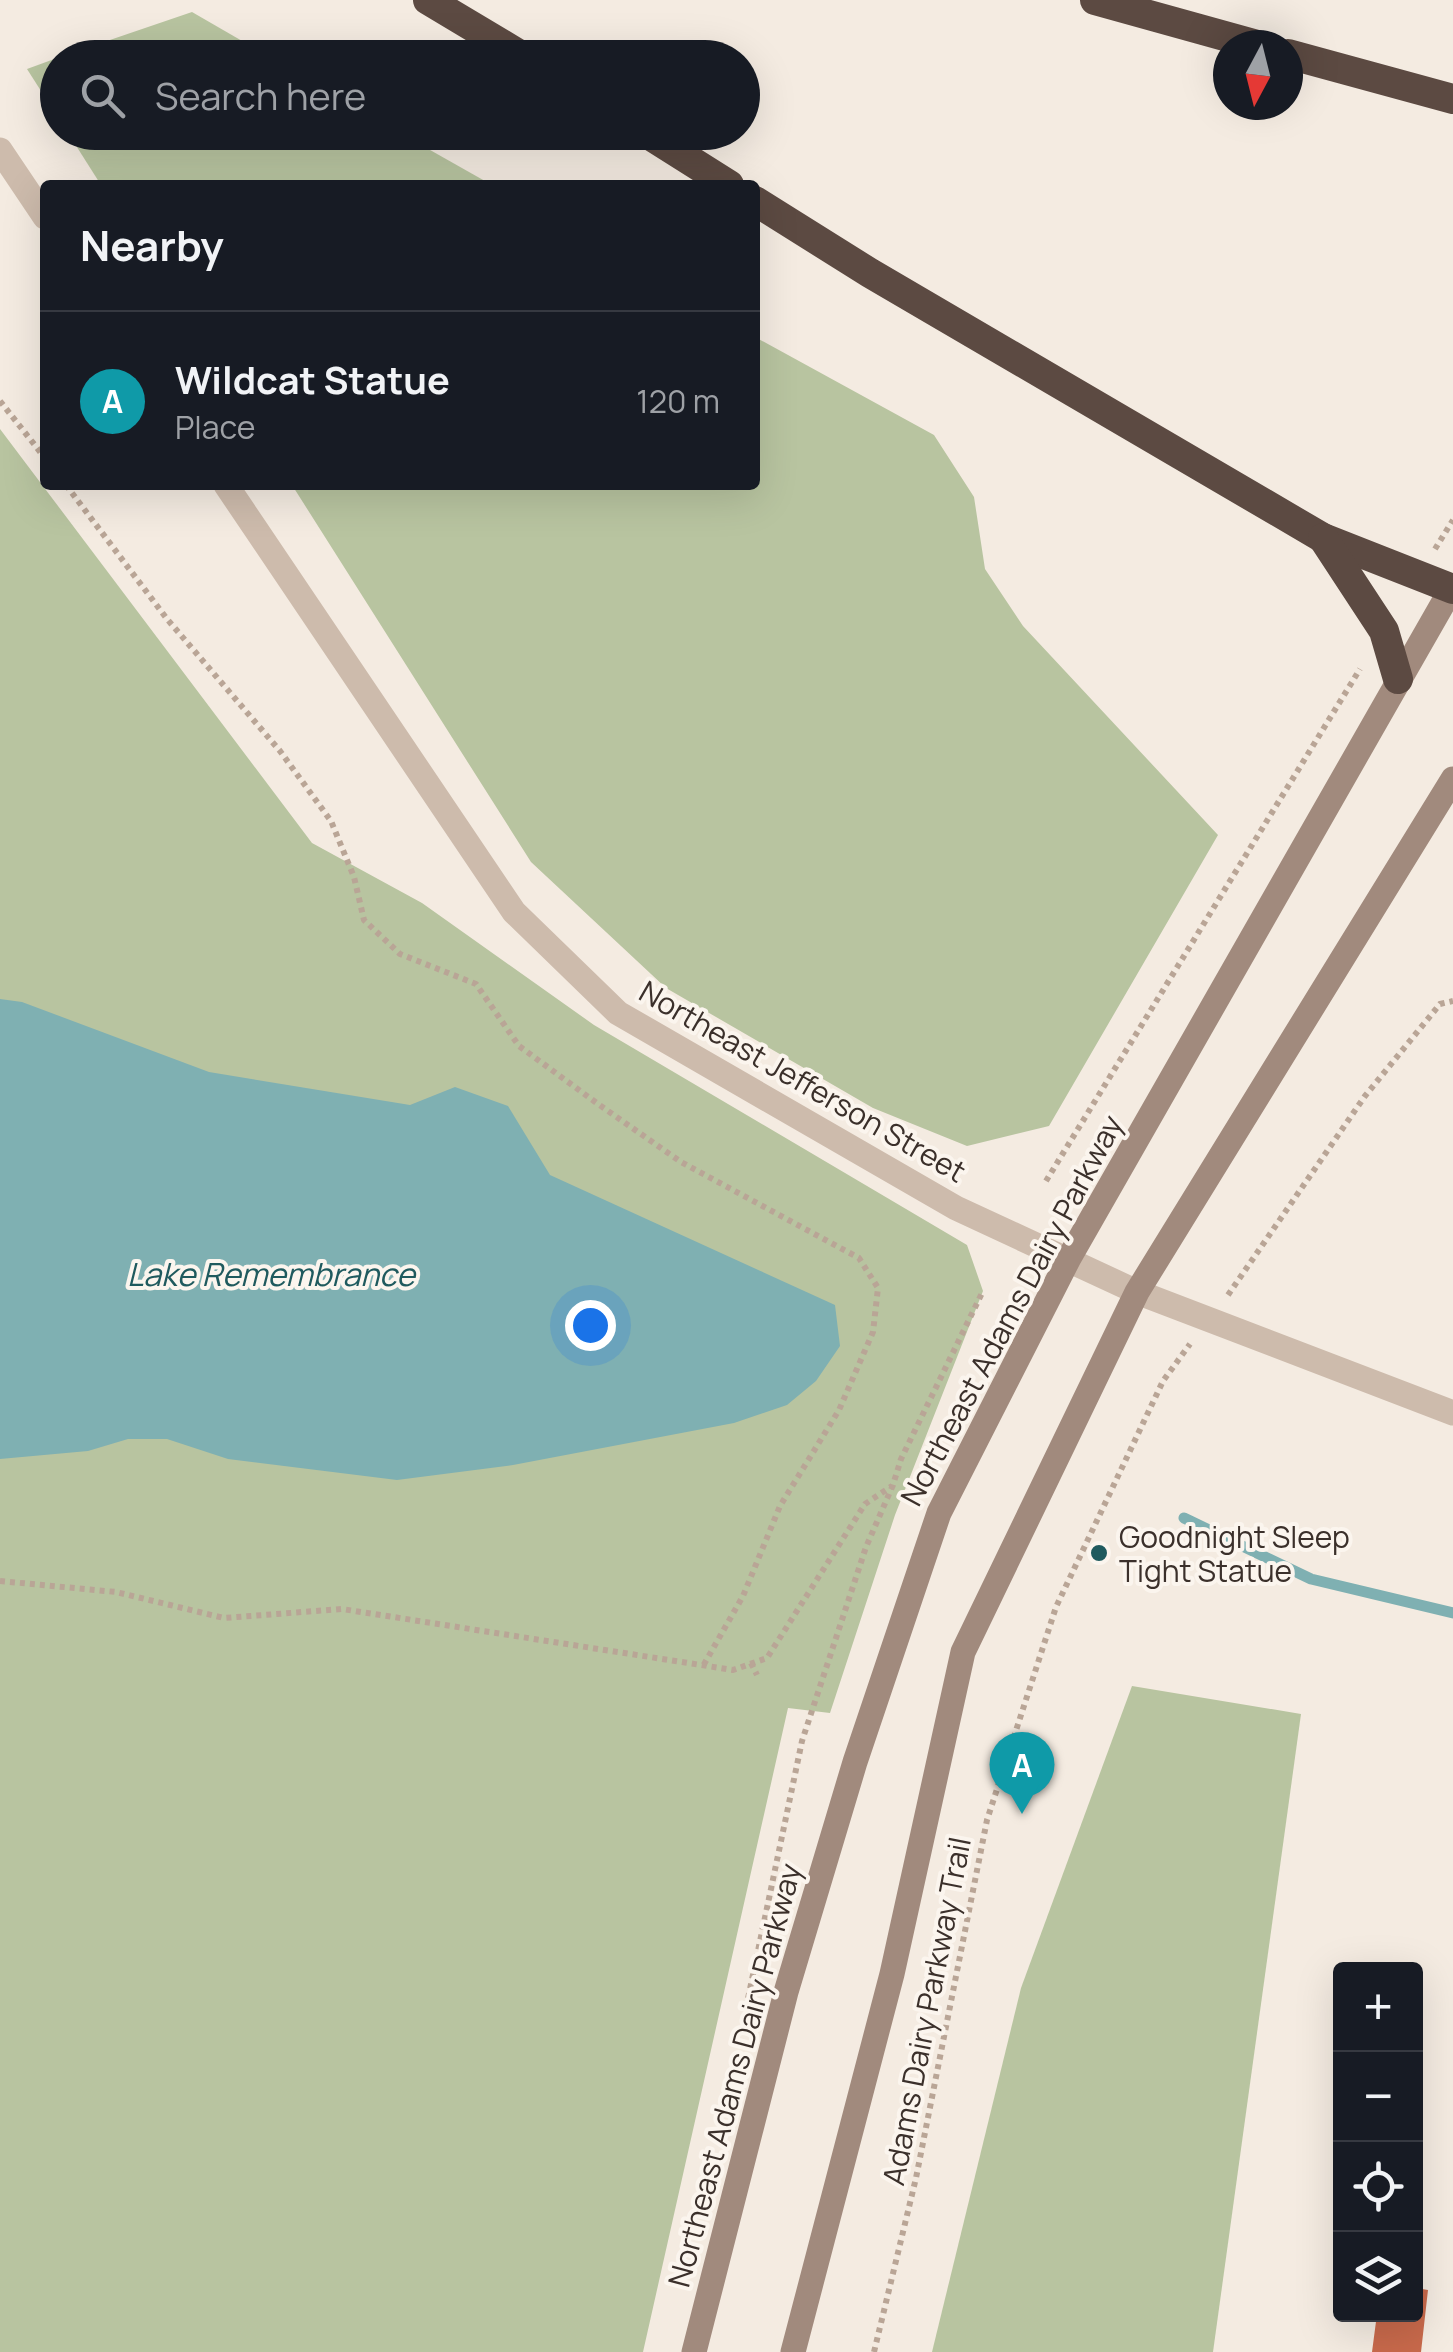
<!DOCTYPE html>
<html lang="en">
<head>
<meta charset="utf-8">
<style>
	:root { --surface:#171b24; --page:#242831; --text:#f1f3f6; --muted:#9ea1a6; --line:#363941; --accent:#ea580c }
	body { margin:0; font-family:Manrope,sans-serif; background:var(--page); color:var(--text) }
	.controls { position:absolute; right:30px; bottom:30px; display:grid; overflow:hidden; border-radius:10px; box-shadow:0 10px 40px #0002 }
	.controls button { width:90px; height:90px; display:grid; place-items:center; padding:0; border:0; border-bottom:2px solid var(--line); background:var(--surface); color:var(--text); font:50px sans-serif }
	.compass { position:absolute; left:1213px; top:30px; width:90px; height:90px; border-radius:50%; background:var(--surface); box-shadow:0 10px 40px #0002; rotate:187deg }
	.you { position:absolute; left:590px; top:1325px; width:35px; height:35px; margin:-25px; border:8px solid #fff; border-radius:50%; background:#1a73e8; box-shadow:0 0 0 15px #1a73e833 }
	.badge { display:grid; place-items:center; width:65px; height:65px; border-radius:50%; background:var(--accent); color:#fff; font-size:32px; font-weight:700 }
	.pin { position:absolute; translate:-50% -82px; filter:drop-shadow(0 2px 5px #0008) }
	.pin::after { content:''; position:absolute; top:52px; width:35px; height:30px; background:inherit; clip-path:polygon(0 0,100% 0,50% 100%) }
	.list { margin:0; padding:0; list-style:none }
	h2 { display:flex; justify-content:space-between; align-items:center; height:130px; margin:0; padding:0 40px; font-size:42px }
	h2 small { font-size:32px; font-weight:400; color:var(--muted) }
	.list li { display:grid; grid-template-columns:65px 1fr auto; gap:30px; align-items:center; box-sizing:border-box; height:180px; padding:0 40px; border-top:2px solid var(--line) }
	.list b { display:block; font-size:38px; white-space:nowrap }
	.list p { margin:0; font-size:32px; white-space:nowrap; color:var(--muted) }
	.list em { font-size:32px; font-style:normal; color:var(--muted) }
	.icon { flex:none; width:55px; height:55px; fill:none; stroke:currentColor; stroke-width:2; stroke-linecap:round; stroke-linejoin:round }
	.map { position:relative; flex:none; width:1453px; height:2352px; overflow:hidden }
	.search { position:absolute; background:var(--surface); box-shadow:0 10px 40px #0002; left:40px; top:40px; width:720px; height:110px; display:flex; align-items:center; gap:25px; box-sizing:border-box; padding:0 35px; border-radius:55px; color:var(--muted); font-size:38px }
	.panel { position:absolute; background:var(--surface); box-shadow:0 10px 40px #0002; left:40px; top:180px; width:720px; height:310px; border-radius:10px }
	.map>svg:first-child { display:block }
	.green { fill:#b8c4a0 }
	.water { fill:#7fb0b2 }
	.lines { fill:none; stroke-linecap:round; stroke-linejoin:round }
	.stream { stroke:#7fb0b2; stroke-width:11 }
	.building { fill:#c8694b }
	.path { stroke:#b9a596; stroke-width:6; stroke-dasharray:5 5; stroke-linecap:butt }
	.minor { stroke:#cdbbac; stroke-width:25 }
	.secondary { stroke:#a18a7d; stroke-width:25 }
	.motorway { stroke:#5c4a42; stroke-width:30 }
	.poi-dot { fill:#1f5a5e; stroke:#fbf5ee; stroke-width:4 }
	.labels { text-anchor:middle; dominant-baseline:central; stroke-width:8; stroke-linejoin:round; paint-order:stroke }
	.street-label { font-size:30px; fill:#3b302b; stroke:#fbf5ee }
	.poi-label { font-size:30px; fill:#3b302b; stroke:#fbf5ee; text-anchor:start }
	.water-label { font-size:32px; font-style:italic; fill:#1f5a5e; stroke:#fbf5ee }
</style>
</head>
<body>
<div class="map">
<svg width="1453" height="2352" viewBox="0 0 1453 2352">
	<rect width="100%" height="100%" fill="#f4ebe1"/>
	<g class="green">
		<polygon points="192,12 270,57 60,57"/>
		<polygon points="57,58 58,58 57,116 27,69"/>
		<polygon points="68,133 400,133 492,185 101,185"/>
		<polygon points="755,337 934,435 974,497 985,569 1023,626 1218,835 1049,1126 967,1146 873,1108 666,988 531,862 292,485 755,485"/>
		<polygon points="0,429 312,843 422,903 594,1025 967,1245 983,1291 895,1515 830,1713 788,1708 643,2352 0,2352"/>
		<polygon points="1132,1686 1301,1714 1213,2352 932,2352 1021,1988"/>
	</g>
	<polygon class="water" points="0,999 22,1002 209,1072 410,1105 455,1087 508,1106 550,1175 835,1305 840,1346 816,1381 787,1405 734,1423 513,1465 397,1480 228,1459 167,1439 128,1439 88,1451 0,1459"/>
	<g class="lines">
		<polyline class="stream" points="1184,1518 1311,1579 1453,1613"/>
	</g>
	<polygon class="building" points="1416,2288 1428,2290 1421,2352 1372,2352 1377,2314 1416,2314"/>
	<g class="lines">
		<g class="path">
			<polyline points="0,401 45,458"/>
			<polyline points="66,485 167,619 280,751 331,821 354,877 364,920 400,954 476,984 519,1046 598,1104 681,1162 859,1258 878,1288 873,1332 839,1410 780,1506 743,1596 703,1666"/>
			<polyline points="1435,549 1453,520"/>
			<polyline points="1046,1181 1360,669"/>
			<polyline points="1228,1295 1365,1096 1440,1004 1453,1001"/>
			<polyline points="0,1581 116,1592 224,1618 342,1609 733,1670 767,1658 865,1504 892,1486"/>
			<polyline points="751,1663 757,1675"/>
			<polyline points="746,2008 802,1741 866,1547 893,1485 901,1459 983,1291"/>
			<polyline points="874,2352 916,2178 987,1820 1056,1607 1163,1381 1190,1344"/>
		</g>
		<g class="minor">
			<polyline points="0,150 45,217"/>
			<polyline points="226,485 514,912 618,1013 956,1208 1137,1292 1453,1413"/>
		</g>
		<g class="secondary">
			<polyline points="694,2352 786,1992 855,1762 939,1513 1069,1258 1453,586"/>
			<polyline points="793,2352 892,1974 963,1652 1137,1292 1453,779"/>
		</g>
		<g class="motorway">
			<polyline points="428,0 525,58"/>
			<polyline points="1095,0 1257,45"/>
			<polyline points="1288,54 1453,99"/>
			<polyline points="645,132 729,185"/>
			<polyline points="755,201 870,273 1323,538 1453,589"/>
			<polyline points="1323,538 1384,631 1398,679"/>
		</g>
	</g>
	<circle class="poi-dot" cx="1099" cy="1553" r="10"/>
	<g class="labels">
		<g class="street-label">
			<text transform="translate(803 1081) rotate(30)">Northeast Jefferson Street</text>
			<text transform="translate(1011 1310) rotate(-62)">Northeast Adams Dairy Parkway</text>
			<text transform="translate(926 2011) rotate(-79)">Adams Dairy Parkway Trail</text>
			<text transform="translate(734 2075) rotate(-75)">Northeast Adams Dairy Parkway</text>
		</g>
		<g class="poi-label">
			<text x="1119" y="1536">Goodnight Sleep<tspan x="1119" dy="34">Tight Statue</tspan></text>
		</g>
		<g class="water-label">
			<text x="271" y="1274">Lake Remembrance</text>
		</g>
	</g>
</svg>
<div class="controls">
<button>+</button>
<button>−</button>
<button><svg class="icon" aria-label="locate" viewBox="0 0 24 24"><circle cx="12" cy="12" r="6"/><path d="M12 2v4M12 18v4M2 12h4M18 12h4"/></svg></button>
<button><svg class="icon" aria-label="layers" viewBox="0 0 24 24"><path d="M12 4l9 5-9 5-9-5zM3 14l9 5 9-5"/></svg></button>
</div>
<svg class="compass" viewBox="-18 -18 36 36"><path d="M0-13l5 13h-10z" fill="#e53935"/><path d="M0 13l5-13h-10z" fill="#9ea1a6"/></svg>
<div class="you"></div>
<div class="pin badge" style="left:1022px;top:1814px;background:#0f9aa8">A</div>
<div class="search"><svg class="icon" aria-label="search" viewBox="0 0 24 24"><circle cx="10" cy="10" r="6"/><path d="M15 15l6 6"/></svg>Search here</div>
<section class="panel">
<h2>Nearby<small></small></h2>
<ul class="list">
<li><span class="badge" style="background:#0f9aa8">A</span><div><b>Wildcat Statue</b><p>Place</p></div><em>120 m</em></li>
</ul>
</section>
</div>
</body>
</html>
